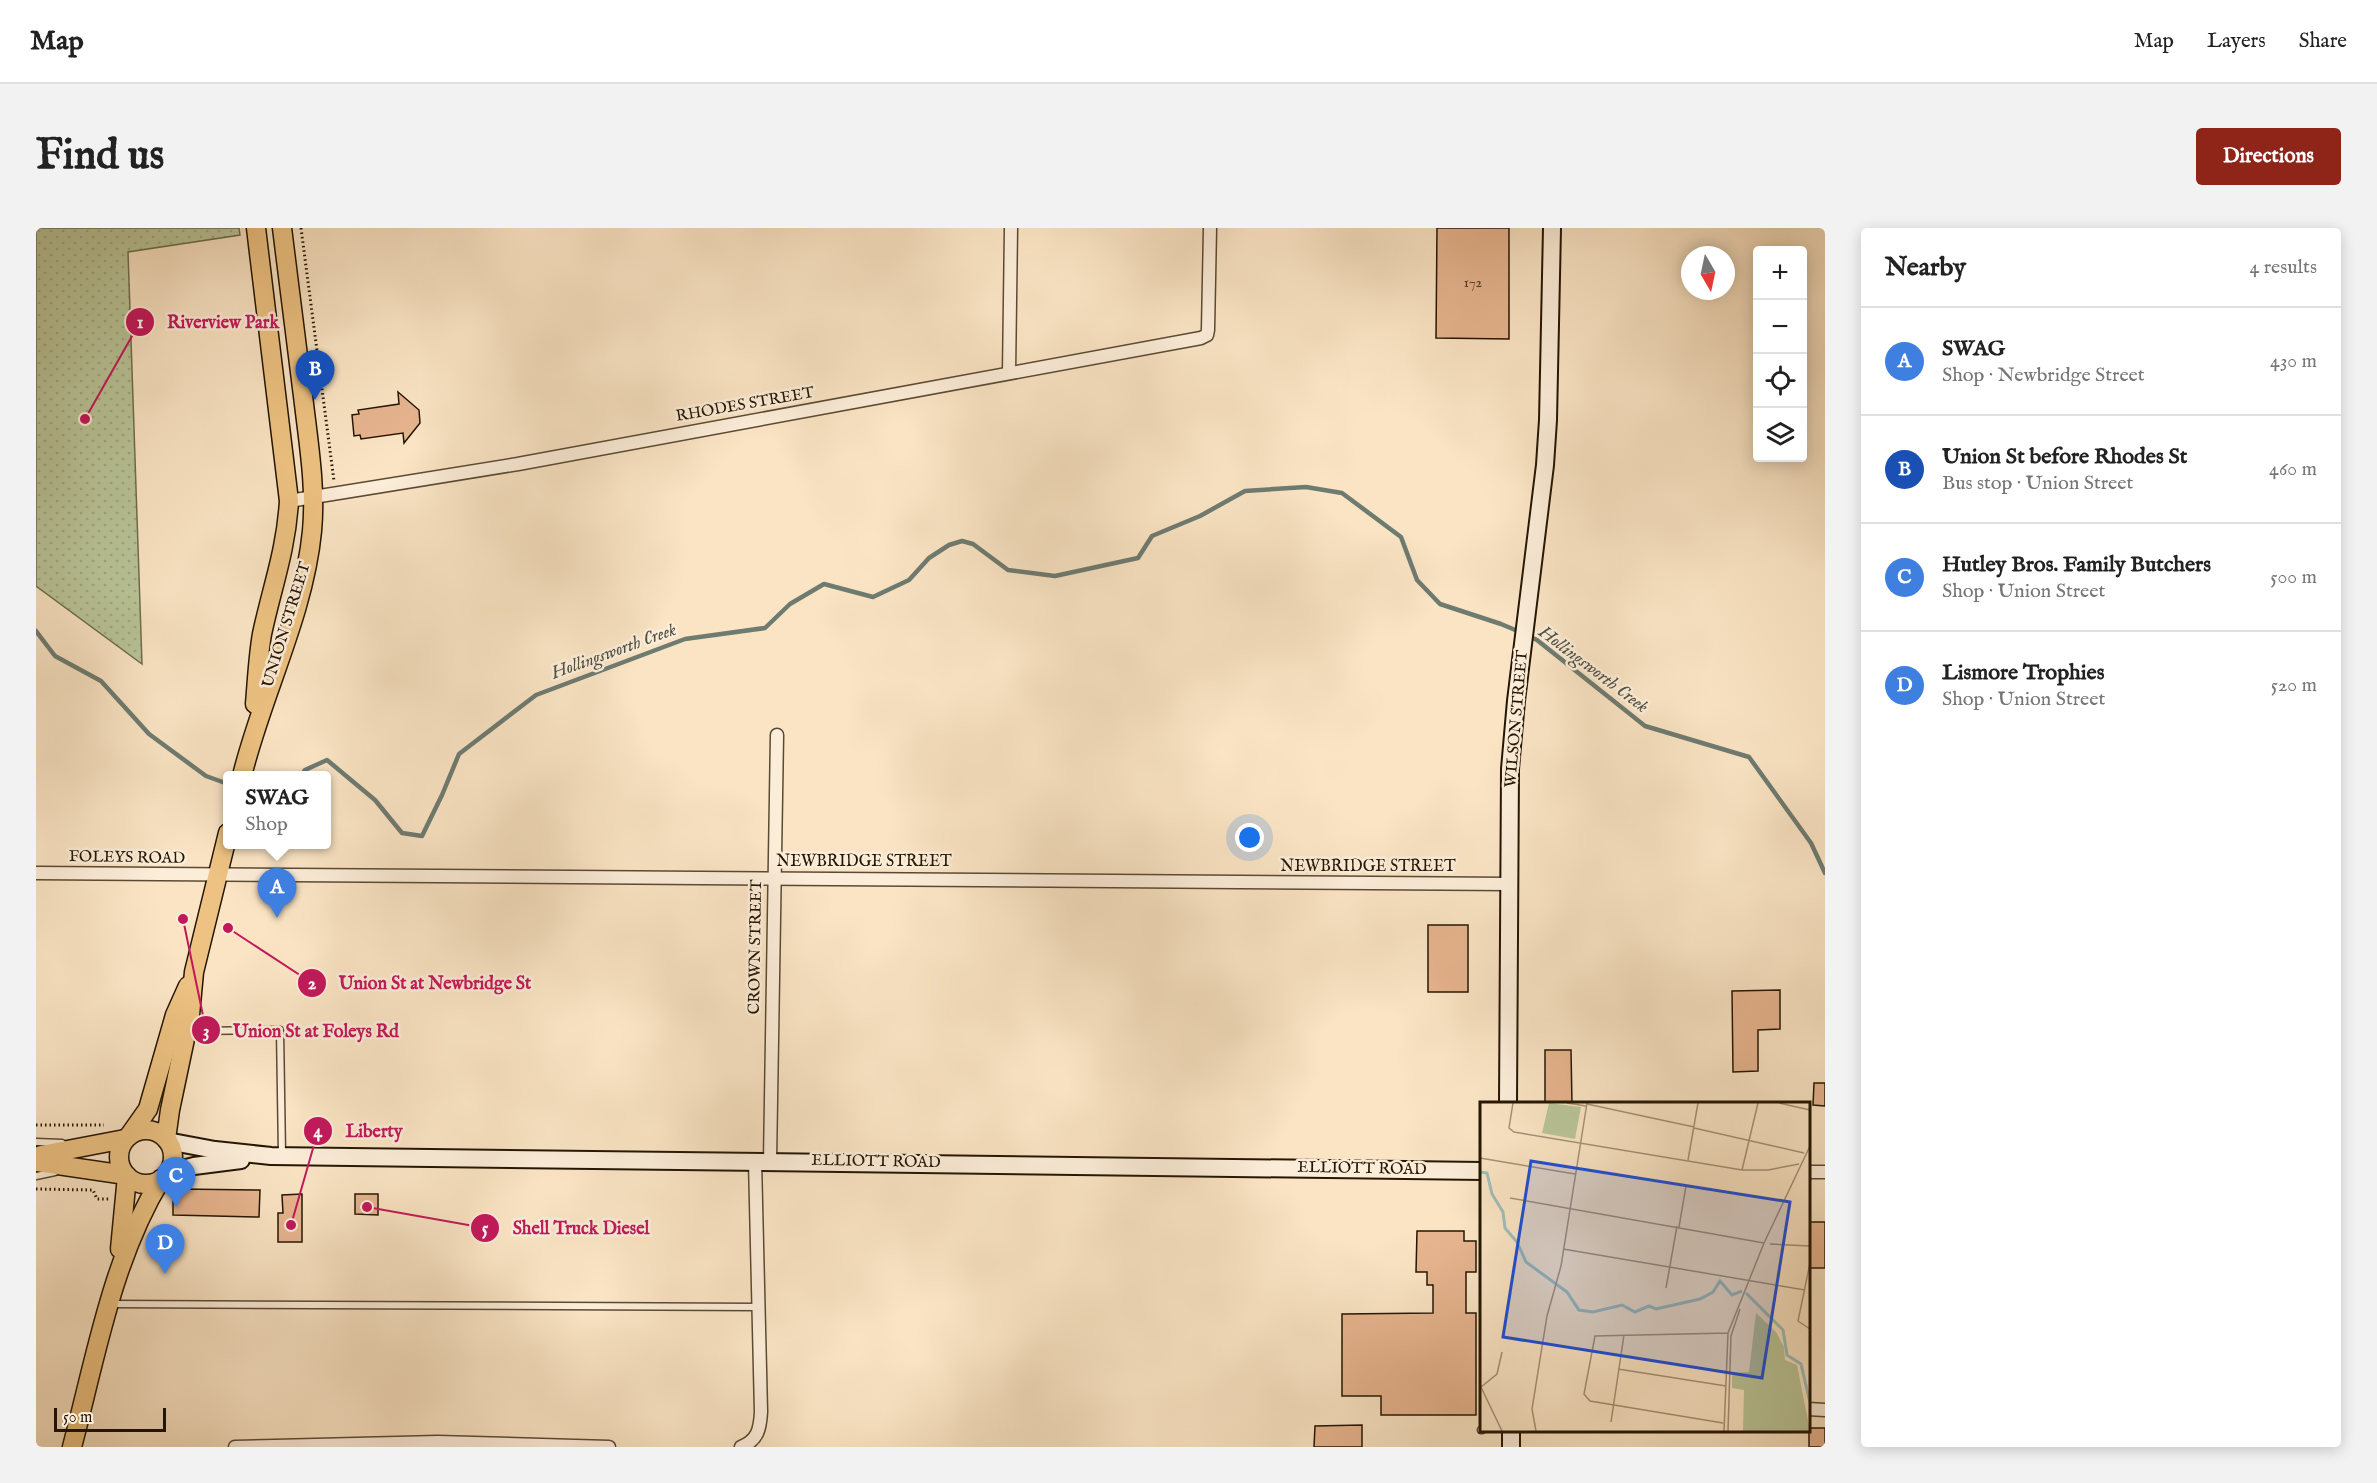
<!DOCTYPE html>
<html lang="en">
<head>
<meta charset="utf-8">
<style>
	:root { --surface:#fff; --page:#f2f2f2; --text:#222; --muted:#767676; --line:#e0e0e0; --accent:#8f2418 }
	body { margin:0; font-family:"IM FELL English",serif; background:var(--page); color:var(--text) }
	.controls { position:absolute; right:18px; top:18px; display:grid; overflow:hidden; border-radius:6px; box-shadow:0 3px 15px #0003 }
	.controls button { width:54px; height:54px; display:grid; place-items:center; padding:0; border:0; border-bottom:2px solid var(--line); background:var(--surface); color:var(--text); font:30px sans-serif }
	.compass { position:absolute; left:1645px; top:18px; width:54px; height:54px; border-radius:50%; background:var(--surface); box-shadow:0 3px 15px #0003; rotate:171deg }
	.scale { position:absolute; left:18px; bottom:15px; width:112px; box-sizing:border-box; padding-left:6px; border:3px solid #241603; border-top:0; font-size:16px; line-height:21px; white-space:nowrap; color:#241603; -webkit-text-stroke:4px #fcedd9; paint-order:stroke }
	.you { position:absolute; left:1214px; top:610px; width:21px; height:21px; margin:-15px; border:4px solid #fff; border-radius:50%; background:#1a73e8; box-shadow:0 0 0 9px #1a73e833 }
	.badge { display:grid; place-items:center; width:39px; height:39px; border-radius:50%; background:var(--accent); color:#fff; font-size:20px; font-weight:700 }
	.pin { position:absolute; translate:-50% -50px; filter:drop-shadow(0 2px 3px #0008) }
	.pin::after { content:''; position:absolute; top:32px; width:21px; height:18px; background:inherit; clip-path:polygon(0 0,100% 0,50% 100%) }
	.popup { position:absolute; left:187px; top:543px; width:108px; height:78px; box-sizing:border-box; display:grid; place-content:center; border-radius:6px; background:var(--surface); filter:drop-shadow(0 2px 4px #0005); font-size:20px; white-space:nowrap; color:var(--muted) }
	.popup b { font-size:22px; color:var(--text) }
	.popup::after { content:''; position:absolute; left:50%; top:100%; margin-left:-12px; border:12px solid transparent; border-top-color:var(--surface) }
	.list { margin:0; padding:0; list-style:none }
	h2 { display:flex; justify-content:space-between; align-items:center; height:78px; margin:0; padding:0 24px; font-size:26px }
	h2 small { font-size:20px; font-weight:400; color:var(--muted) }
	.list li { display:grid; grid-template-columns:39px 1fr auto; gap:18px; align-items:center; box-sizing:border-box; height:108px; padding:0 24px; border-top:2px solid var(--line) }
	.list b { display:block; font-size:22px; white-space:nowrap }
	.list p { margin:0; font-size:20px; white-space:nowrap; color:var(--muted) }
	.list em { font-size:20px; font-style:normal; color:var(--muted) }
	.icon { flex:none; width:33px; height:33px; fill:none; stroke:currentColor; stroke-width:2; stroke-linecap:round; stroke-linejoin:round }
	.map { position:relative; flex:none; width:1789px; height:1219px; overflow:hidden; border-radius:6px }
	header { display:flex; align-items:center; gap:36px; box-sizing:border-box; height:84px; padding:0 30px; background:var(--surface); border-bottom:2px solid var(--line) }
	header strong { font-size:28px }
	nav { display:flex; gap:33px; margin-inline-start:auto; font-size:21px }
	.intro { display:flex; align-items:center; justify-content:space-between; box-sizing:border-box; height:144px; padding:0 36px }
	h1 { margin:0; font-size:42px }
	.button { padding:15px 27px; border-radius:6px; background:var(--accent); color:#fff; font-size:21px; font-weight:700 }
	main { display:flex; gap:36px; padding:0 36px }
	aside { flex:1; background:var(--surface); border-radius:6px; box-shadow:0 3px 15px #0003 }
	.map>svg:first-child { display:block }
	.park { fill:url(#park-dots); stroke:#6e6e4e; stroke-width:1.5 }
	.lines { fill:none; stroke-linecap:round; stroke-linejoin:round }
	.stream { stroke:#6e7b71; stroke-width:4.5 }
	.building { fill:#e6b48e; stroke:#241603; stroke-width:1.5 }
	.lane-casing { stroke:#5a4a33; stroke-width:9 }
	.street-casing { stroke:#5a4a33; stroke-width:15 }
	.secondary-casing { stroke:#241603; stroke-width:20 }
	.primary-casing { stroke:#241603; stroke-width:21 }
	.path { stroke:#241603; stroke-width:3; stroke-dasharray:1.5 3; stroke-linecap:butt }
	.lane { stroke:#fcedd9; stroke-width:6 }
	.street { stroke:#fcedd9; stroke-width:12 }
	.secondary { stroke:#fcedd9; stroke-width:16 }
	.primary { stroke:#edc282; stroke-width:18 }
	.labels { text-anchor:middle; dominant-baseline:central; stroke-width:5; stroke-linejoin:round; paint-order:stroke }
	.number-label { font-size:14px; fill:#543e26 }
	.street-label { font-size:16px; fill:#241603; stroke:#fcedd9 }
	.water-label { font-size:18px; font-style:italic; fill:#4f5143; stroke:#fcedd9 }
	.inset-river { fill:none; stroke:#9fbeba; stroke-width:3 }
	.inset-road { fill:none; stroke:#a49277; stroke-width:1.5 }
	.view { fill:#1d4ed8; fill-opacity:0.15; stroke:#1d4ed8; stroke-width:3 }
	.inset-edge { fill:none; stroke:#241603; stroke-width:3 }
	.leader { fill:none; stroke:#c2185b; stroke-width:2 }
	.callout-dot { fill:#c2185b; stroke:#fcedd9; stroke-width:2 }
	.mark-label { font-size:18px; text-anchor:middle; font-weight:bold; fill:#fff }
	.callout-label { font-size:18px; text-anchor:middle; font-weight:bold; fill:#c2185b; stroke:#fcedd9; stroke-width:5; stroke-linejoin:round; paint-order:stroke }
</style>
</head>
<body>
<header>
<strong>Map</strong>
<nav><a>Map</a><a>Layers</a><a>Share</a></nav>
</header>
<div class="intro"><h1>Find us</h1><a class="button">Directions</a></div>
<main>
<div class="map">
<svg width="1789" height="1219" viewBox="0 0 1789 1219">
	<defs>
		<pattern id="park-dots" width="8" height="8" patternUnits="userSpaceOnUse" patternTransform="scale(1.5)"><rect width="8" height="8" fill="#b9c599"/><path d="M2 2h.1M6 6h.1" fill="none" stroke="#9fa882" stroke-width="1.8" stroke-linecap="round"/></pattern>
	</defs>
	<rect width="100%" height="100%" fill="#fae4c4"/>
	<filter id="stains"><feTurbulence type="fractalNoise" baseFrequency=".00333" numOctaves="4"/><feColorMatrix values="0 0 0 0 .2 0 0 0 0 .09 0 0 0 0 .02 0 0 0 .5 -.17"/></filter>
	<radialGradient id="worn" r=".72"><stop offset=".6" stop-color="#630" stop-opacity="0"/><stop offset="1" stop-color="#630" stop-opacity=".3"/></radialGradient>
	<polygon class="park" points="0,0 203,0 204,7 92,24 106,436 0,358"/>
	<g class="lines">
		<g class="stream">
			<polyline points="0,403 19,428 65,453 113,506 170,548 192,556"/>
			<polyline points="1492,408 1501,412 1609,498 1713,529 1775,615 1789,645"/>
			<polyline points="265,548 269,542 291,532 339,572 366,605 386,608 406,567 423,526 500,467 649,411 729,400 754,376 788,356 837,369 873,352 893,330 913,317 926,313 937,316 972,342 1019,348 1102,330 1116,308 1164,288 1209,263 1270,259 1306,265 1365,309 1381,352 1404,376 1465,396 1484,404"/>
		</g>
	</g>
	<g class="building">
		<polygon points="1401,0 1473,0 1473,111 1400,110"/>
		<polygon points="362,164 383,182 384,195 368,215 367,205 325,211 324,207 318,208 316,187 323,186 322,182 363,176"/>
		<rect x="1392" y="697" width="40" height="67"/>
		<polygon points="1744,762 1744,801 1722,802 1722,843 1697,844 1696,763"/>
		<polygon points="1509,822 1535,822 1536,876 1509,876"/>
		<polygon points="1778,855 1789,855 1789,878 1777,877"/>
		<polygon points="143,961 224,962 223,989 137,987 137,967"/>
		<polygon points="266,966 266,1014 242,1014 242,985 247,985 246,967"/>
		<polygon points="319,966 342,966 342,987 319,986"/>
		<rect x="1773" y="994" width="16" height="46"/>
		<polygon points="1381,1003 1428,1003 1428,1013 1440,1013 1440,1044 1430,1044 1430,1085 1440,1085 1440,1187 1345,1187 1345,1168 1306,1168 1306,1086 1397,1085 1397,1057 1391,1057 1391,1044 1380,1044"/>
		<polygon points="1326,1197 1326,1219 1278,1219 1279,1198"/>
		<rect x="1773" y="1200" width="16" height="19"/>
	</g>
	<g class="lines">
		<g class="lane-casing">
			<g id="lane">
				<polyline points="154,803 244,802 246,927"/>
				<polyline points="0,914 26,915"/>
				<polyline points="0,948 19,944"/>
				<polyline points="77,1076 723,1079"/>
				<polyline points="1445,1202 1446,1202"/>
			</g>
		</g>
		<g class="street-casing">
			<g id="street">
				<polyline points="973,145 975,0"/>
				<polyline points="253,273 482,236 1165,110 1171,107 1172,102 1174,0"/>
				<polyline points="0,645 1474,656"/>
				<polyline points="734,933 741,507"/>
				<polyline points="1772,944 1789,944"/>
				<polyline points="1772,1181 1789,1182"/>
				<polyline points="199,1219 402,1214 573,1219"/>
				<path d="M 705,1219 C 722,1212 724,1201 725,1184 L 719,933"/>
			</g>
		</g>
		<g class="secondary-casing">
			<g id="secondary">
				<polyline points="1472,876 1474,541 1480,473 1509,237 1512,192 1516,0"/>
				<polyline points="131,913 179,922 235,928 1446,943"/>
				<polyline points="131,945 158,938 205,932"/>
				<polyline points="1475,1219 1475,1202"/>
			</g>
		</g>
		<g class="primary-casing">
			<g id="primary">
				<path d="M 219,476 C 221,453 222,429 226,406 C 236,359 250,323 253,273 L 220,0"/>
				<path d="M 206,548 C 226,466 268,387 276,303 C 280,261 273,218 268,176 C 261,117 253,59 246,0"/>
				<circle cx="110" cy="929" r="27"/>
				<polyline points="93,908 112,881 139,787 152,758"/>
				<polyline points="130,911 134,882 154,787 158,744 192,605"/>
				<polyline points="5,927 89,911"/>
				<polyline points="0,934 90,947"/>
				<polyline points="84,1021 91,948"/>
				<path d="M 36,1219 C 60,1128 76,1032 125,951"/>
			</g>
		</g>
		<g class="path">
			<polyline points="265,0 298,253"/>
			<polyline points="0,897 68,897"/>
			<polyline points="0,961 57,962 61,971 74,971"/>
		</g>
		<use href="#lane" class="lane"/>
		<use href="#street" class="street"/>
		<use href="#secondary" class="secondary"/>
		<use href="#primary" class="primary"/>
	</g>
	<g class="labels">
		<g class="number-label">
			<text x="1437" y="55">172</text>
		</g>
		<g class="street-label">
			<text transform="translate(709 177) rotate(-10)">RHODES STREET</text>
			<text transform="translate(251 397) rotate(-73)">UNION STREET</text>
			<text transform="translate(1481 491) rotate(-85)">WILSON STREET</text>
			<text transform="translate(91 630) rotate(1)">FOLEYS ROAD</text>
			<text x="828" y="634">NEWBRIDGE STREET</text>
			<text x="1332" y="639">NEWBRIDGE STREET</text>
			<text transform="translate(720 719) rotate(-89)">CROWN STREET</text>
			<text transform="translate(840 934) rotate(1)">ELLIOTT ROAD</text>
			<text transform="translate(1326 941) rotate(1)">ELLIOTT ROAD</text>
		</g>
		<g class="water-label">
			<text transform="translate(578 424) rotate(-20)">Hollingsworth Creek</text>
			<text transform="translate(1557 442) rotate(37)">Hollingsworth Creek</text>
		</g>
	</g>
	<g transform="translate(1444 874)">
		<rect width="330" height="330" fill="#fae4c4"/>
		<path d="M 69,1 L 101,5 L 95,37 L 62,31 ZM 276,211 L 296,230 L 304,245 L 305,258 L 317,263 L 330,329 L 263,329 L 264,288 L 252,286 L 252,271 L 269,270 Z" fill="#b9c599"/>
		<path class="inset-river" d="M 0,70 L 7,71 L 12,92 L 23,110 L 25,126 L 37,140 L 46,160 L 87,190 L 99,208 L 113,210 L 142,203 L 155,210 L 169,204 L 176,207 L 220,197 L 233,190 L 240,179 L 252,193 L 262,189M 266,191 L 303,228 L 307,253 L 321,262 L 330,301"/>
		<path class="inset-road" d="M 33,1 L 29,26 L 34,30 L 262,68 L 288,68 L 319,62M 87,1 L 106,4M 299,1 L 330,8M 107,2 L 214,25M 214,26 L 324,51M 0,56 L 95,72M 208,58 L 218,1M 262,68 L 278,1M 30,96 L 284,141M 199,125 L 206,84 L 304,99M 284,141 L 330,44M 290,142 L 330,144M 83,147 L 325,188M 330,161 L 318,219 L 330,227M 186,186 L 197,124M 138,267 L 246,284M 0,283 L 22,329M 1,285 L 17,272 L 22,250M 131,320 L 144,233M 243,321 L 110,299 L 104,292 L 115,234 L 248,231M 56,329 L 52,307 L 67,214 L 81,164 L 107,1M 244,329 L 248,231 L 284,141M 248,329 L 251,234 L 260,207"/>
		<path class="view" d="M 51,59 L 310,100 L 282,276 L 23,235 Z"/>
		<rect width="330" height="330" class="inset-edge"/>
	</g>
	<path class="leader" d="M49 191L104 94M192 700L276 755M147 691L170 802M255 997L282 903M331 979L449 1000"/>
	<g class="callout-dot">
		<circle cx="49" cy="191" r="6"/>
		<circle cx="192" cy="700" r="6"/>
		<circle cx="147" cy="691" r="6"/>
		<circle cx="255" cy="997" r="6"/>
		<circle cx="331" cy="979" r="6"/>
		<circle cx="104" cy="94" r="15"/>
		<circle cx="276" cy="755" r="15"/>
		<circle cx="170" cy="802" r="15"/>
		<circle cx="282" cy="903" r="15"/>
		<circle cx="449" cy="1000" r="15"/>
	</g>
	<g class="mark-label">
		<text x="104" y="100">1</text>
		<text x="276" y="761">2</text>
		<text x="170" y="809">3</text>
		<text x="282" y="909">4</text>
		<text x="449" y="1006">5</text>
	</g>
	<g class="callout-label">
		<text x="187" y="100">Riverview Park</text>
		<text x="399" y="761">Union St at Newbridge St</text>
		<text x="280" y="809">Union St at Foleys Rd</text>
		<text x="338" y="909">Liberty</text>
		<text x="545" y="1006">Shell Truck Diesel</text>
	</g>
	<rect width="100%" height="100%" filter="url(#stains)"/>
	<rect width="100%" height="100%" fill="url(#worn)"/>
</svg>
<div class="controls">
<button>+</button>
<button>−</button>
<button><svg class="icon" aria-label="locate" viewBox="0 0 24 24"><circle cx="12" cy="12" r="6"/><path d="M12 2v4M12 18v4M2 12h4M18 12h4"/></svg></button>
<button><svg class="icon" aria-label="layers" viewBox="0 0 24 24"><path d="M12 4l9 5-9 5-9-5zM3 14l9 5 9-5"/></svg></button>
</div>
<svg class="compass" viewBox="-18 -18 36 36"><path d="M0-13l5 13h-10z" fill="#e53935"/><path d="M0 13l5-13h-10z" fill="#767676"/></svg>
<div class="scale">50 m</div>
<div class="you"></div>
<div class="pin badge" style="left:241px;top:690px;background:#3f7fe0">A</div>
<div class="popup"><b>SWAG</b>Shop</div>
<div class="pin badge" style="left:279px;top:172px;background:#1a4fb4">B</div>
<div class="pin badge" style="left:140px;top:979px;background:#3f7fe0">C</div>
<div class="pin badge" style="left:129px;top:1046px;background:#3f7fe0">D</div>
</div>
<aside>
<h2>Nearby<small>4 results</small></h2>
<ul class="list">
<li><span class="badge" style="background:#3f7fe0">A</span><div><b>SWAG</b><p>Shop · Newbridge Street</p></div><em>430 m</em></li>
<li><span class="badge" style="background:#1a4fb4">B</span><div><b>Union St before Rhodes St</b><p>Bus stop · Union Street</p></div><em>460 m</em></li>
<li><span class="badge" style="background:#3f7fe0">C</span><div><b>Hutley Bros. Family Butchers</b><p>Shop · Union Street</p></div><em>500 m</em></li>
<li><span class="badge" style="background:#3f7fe0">D</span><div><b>Lismore Trophies</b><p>Shop · Union Street</p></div><em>520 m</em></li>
</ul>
</aside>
</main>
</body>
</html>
